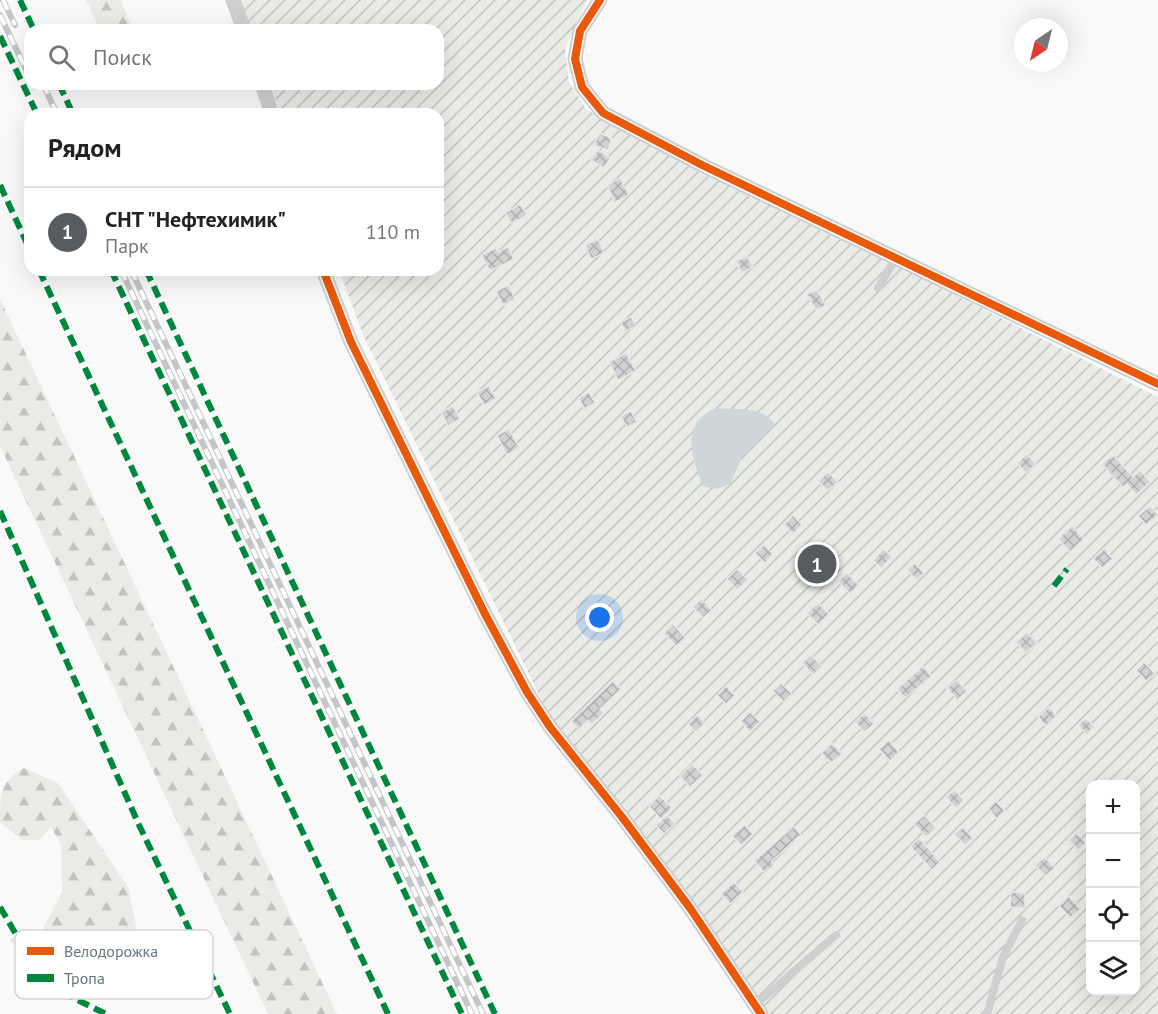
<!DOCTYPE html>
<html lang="ru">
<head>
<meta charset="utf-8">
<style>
	:root { --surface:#fff; --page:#f6f6f6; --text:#222; --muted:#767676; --line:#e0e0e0; --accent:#585c60 }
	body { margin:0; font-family:"PT Sans",sans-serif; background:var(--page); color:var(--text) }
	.controls { position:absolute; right:18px; bottom:18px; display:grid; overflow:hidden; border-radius:12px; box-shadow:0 6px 24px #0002 }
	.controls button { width:54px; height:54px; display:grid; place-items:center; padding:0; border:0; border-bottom:2px solid var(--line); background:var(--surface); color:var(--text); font:30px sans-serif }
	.compass { position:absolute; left:1014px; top:18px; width:54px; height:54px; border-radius:50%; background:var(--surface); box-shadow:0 6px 24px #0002; rotate:215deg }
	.you { position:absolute; left:600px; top:618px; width:21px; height:21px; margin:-15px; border:4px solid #fff; border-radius:50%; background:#1a73e8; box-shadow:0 0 0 9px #1a73e833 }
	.badge { display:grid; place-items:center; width:39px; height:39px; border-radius:50%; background:var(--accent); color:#fff; font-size:20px; font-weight:700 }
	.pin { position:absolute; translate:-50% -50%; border:3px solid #fff; box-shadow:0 2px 6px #0006 }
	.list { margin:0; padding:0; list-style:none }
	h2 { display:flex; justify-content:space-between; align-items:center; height:78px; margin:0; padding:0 24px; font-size:26px }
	h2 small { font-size:20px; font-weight:400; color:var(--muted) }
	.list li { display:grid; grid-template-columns:39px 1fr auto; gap:18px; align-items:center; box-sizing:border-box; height:90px; padding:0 24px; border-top:2px solid var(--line) }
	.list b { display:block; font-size:22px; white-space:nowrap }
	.list p { margin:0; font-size:20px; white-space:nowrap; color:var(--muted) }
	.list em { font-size:20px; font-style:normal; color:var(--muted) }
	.icon { flex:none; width:33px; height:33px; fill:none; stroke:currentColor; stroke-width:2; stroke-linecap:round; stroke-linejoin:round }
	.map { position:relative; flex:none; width:1158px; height:1014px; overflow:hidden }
	.search { position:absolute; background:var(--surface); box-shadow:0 6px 24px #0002; left:24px; top:24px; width:420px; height:66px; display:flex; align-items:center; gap:15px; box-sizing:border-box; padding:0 21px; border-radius:18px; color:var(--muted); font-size:22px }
	.panel { position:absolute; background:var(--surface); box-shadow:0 6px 24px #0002; left:24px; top:108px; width:420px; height:168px; border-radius:18px }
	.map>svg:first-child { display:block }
	.forest { fill:url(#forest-firs) }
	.garden { fill:url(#garden-furrows); fill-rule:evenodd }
	.water { fill:#ced6d9 }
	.building { fill:url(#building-cross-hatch); stroke:#e8e8e8; stroke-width:1.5 }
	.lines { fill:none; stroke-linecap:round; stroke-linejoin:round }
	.lane { stroke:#cecfd0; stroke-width:8 }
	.street { stroke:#cecfd0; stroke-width:15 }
	.rail-casing { stroke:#c3c5c6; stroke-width:6 }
	.rail { stroke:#fff; stroke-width:4; stroke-dasharray:11; stroke-linecap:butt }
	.quiet { stroke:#00873e; stroke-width:6; stroke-dasharray:12 6; stroke-linecap:butt }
	.cycleway-casing { stroke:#fff; stroke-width:11 }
	.cycleway { stroke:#e8590c; stroke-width:8 }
	.key { fill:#fff; stroke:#d1d6da; stroke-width:1.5 }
	.key-label { font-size:16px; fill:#657683 }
</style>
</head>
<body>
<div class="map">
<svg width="1158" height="1014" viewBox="0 0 1158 1014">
	<defs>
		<pattern id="forest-firs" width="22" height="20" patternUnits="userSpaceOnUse" patternTransform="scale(1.5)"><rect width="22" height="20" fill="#e8ebe6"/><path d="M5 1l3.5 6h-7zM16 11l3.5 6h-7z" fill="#c0c3c0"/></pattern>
		<pattern id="garden-furrows" width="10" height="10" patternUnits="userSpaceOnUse" patternTransform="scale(1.5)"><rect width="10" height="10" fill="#e8ebe6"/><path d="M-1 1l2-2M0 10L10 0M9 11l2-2" fill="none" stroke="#c0c3c0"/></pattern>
		<pattern id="building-cross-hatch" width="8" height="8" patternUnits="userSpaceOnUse" patternTransform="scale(1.5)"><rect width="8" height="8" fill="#d0d2d3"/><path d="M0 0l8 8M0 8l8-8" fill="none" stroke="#acafb1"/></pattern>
	</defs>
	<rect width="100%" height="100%" fill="#f9f9f9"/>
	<g class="forest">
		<polygon points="86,0 120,0 134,30 100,30"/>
		<polygon points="0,299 337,1014 268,1014 0,446"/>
		<path d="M 24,768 L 58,783 L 128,887 L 139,940 L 128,994 L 73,991 L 10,941 L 22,929 L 39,936 L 62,893 L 61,845 L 51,827 L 39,840 L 22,840 L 0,822 C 0,795 0,781 24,768 Z"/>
	</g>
	<path class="garden" d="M 239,0 L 587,0 L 565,48 L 569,82 L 587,110 L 1158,397 L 1158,1014 L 769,1014 L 557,731 L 364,337 L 339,270 L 438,270 L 438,114 L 281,114 L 270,84 L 438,84 L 438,30 L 250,30 ZM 1090,784 L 1136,784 L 1136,992 L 1090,992 Z"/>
	<path class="water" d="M 716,408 C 735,410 764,405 775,425 L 743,455 L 730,484 L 717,489 L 703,486 C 692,457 679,424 716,408 Z"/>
	<g class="building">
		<polygon points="599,133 612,138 608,150 594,145"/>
		<polygon points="598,150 610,158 604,168 591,160"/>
		<polygon points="620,178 629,195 615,202 607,185"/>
		<polygon points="520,204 527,215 512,224 505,213"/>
		<polygon points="598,239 604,253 591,259 585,245"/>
		<polygon points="508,247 514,259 490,271 482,255 496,248 498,252"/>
		<polygon points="747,256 753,267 742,273 736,261"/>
		<polygon points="509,285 515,300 503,305 496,291"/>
		<polygon points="817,290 826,305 816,310 807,294"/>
		<polygon points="631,317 636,326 625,332 621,322"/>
		<polygon points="626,353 636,371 618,380 609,362"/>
		<polygon points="489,386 496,399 484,405 477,392"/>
		<polygon points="589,392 595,403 584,409 579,398"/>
		<polygon points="453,406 460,419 448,426 441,412"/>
		<polygon points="631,411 637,422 627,427 621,416"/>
		<polygon points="509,429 519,448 507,455 497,435"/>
		<polygon points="1027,454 1036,464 1026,473 1017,463"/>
		<polygon points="1113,455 1133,477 1140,470 1150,482 1136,495 1127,484 1123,487 1102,464"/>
		<polygon points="828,472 838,482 828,491 818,481"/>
		<polygon points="1150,506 1158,515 1146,525 1138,516"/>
		<polygon points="793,515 802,525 793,534 784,525"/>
		<polygon points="1072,526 1084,539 1070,552 1058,539"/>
		<polygon points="764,545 773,554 765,563 755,553"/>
		<polygon points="884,549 892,557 881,568 873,560"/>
		<polygon points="1104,549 1113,559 1102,568 1093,559"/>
		<polygon points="915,563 924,573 917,580 907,570"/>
		<polygon points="737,569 748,580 737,590 727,579"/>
		<polygon points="847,573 859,585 850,594 838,581"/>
		<polygon points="701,599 712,610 703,618 693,607"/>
		<polygon points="818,603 829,614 818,625 807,613"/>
		<polygon points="673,624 686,638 676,646 664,633"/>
		<polygon points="1027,632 1037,643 1026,653 1016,642"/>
		<polygon points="811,655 822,666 813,675 802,663"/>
		<polygon points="1144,662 1155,674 1146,681 1136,670"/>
		<polygon points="923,666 932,676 905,698 897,689"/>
		<polygon points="956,680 967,691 957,700 947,688"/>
		<polygon points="613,681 621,689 600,709 604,713 592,724 588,720 579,729 571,721"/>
		<polygon points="781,683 792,694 784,702 773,691"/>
		<polygon points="726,686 735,695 726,704 717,695"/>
		<polygon points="1049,707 1057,716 1046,726 1038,717"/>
		<polygon points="750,712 760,722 750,732 741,721"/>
		<polygon points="865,713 874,724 864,732 855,722"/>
		<polygon points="697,715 705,723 696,732 688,724"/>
		<polygon points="1086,718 1094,727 1087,734 1078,725"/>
		<polygon points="889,740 899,752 890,761 879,749"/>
		<polygon points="832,743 842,754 831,763 821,753"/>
		<polygon points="692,764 703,775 690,787 680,776"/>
		<polygon points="955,790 964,800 956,808 946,797"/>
		<polygon points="659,795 672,808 661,819 649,806"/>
		<polygon points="996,801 1005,811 997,819 988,808"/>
		<polygon points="667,815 675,824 664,834 656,825"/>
		<polygon points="924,815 936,828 926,837 914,824"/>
		<polygon points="745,825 753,834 741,845 732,836"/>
		<polygon points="794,826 801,835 772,861 774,865 765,873 754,861"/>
		<polygon points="963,827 973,838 965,845 954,834"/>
		<polygon points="1077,833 1086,843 1078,850 1069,840"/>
		<polygon points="919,838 940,862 932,870 910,846"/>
		<polygon points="1045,857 1055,868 1045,876 1035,865"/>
		<polygon points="734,882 743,892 730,904 721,894"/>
		<polygon points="1011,892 1025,893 1025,908 1010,907"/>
		<polygon points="1069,896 1081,909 1070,918 1059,906"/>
	</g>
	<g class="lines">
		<g class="lane">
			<polyline points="878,288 896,258"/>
			<polyline points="755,1005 836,935"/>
			<polyline points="987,1014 1003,957 1022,920"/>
		</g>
		<g class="street">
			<polyline points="233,0 244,30"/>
			<polyline points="600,0 580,31 575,59 582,87 603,113 702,165 1158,384"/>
			<polyline points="262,84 272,114"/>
			<polyline points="323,270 351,342 485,614 527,692 550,727 622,817 690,908 761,1014"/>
		</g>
		<g class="rail-casing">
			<g id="rail">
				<polyline points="3,0 15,25"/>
				<polyline points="0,15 30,78"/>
				<polyline points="43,84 57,114"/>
				<polyline points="121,270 472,1014"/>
				<polyline points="131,270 483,1014"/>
			</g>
		</g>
		<use href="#rail" class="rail"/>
		<g class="quiet">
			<polyline points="20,0 34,30"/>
			<polyline points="0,36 37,114"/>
			<polyline points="59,84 73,114"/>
			<polyline points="0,185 30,250"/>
			<polyline points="39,270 388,1014"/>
			<polyline points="111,270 462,1014"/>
			<polyline points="146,270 495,1014"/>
			<polyline points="0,511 139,825 230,1014"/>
			<polyline points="1054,586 1067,569"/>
			<polyline points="0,907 45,984 106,1014"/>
		</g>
		<g class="cycleway-casing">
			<g id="cycleway">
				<polyline points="600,0 580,31 575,59 582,87 603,113 702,165 1158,384"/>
				<polyline points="323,270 351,342 485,614 527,692 550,727 622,817 690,908 761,1014"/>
			</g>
		</g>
		<use href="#cycleway" class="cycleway"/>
	</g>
	<rect x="15" y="930" width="198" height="69" rx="9" class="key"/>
	<rect x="27" y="947" width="27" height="8" fill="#e8590c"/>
	<rect x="27" y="974" width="27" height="8" fill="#00873e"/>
	<g class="key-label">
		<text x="64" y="957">Велодорожка</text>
		<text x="64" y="984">Тропа</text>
	</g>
</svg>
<div class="controls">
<button>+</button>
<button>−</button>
<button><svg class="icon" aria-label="locate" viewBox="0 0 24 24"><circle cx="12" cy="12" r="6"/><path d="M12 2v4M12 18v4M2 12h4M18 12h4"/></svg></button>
<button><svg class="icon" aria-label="layers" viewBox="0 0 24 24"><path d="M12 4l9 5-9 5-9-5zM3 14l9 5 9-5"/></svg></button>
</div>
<svg class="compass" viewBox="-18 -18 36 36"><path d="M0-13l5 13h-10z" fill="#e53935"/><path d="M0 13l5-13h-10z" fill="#767676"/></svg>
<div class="you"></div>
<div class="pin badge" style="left:817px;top:564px">1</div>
<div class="search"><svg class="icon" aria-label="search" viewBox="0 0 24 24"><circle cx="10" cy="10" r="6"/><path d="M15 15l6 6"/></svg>Поиск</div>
<section class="panel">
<h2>Рядом<small></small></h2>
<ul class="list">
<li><span class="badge">1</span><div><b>СНТ &quot;Нефтехимик&quot;</b><p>Парк</p></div><em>110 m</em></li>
</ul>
</section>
</div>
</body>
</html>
